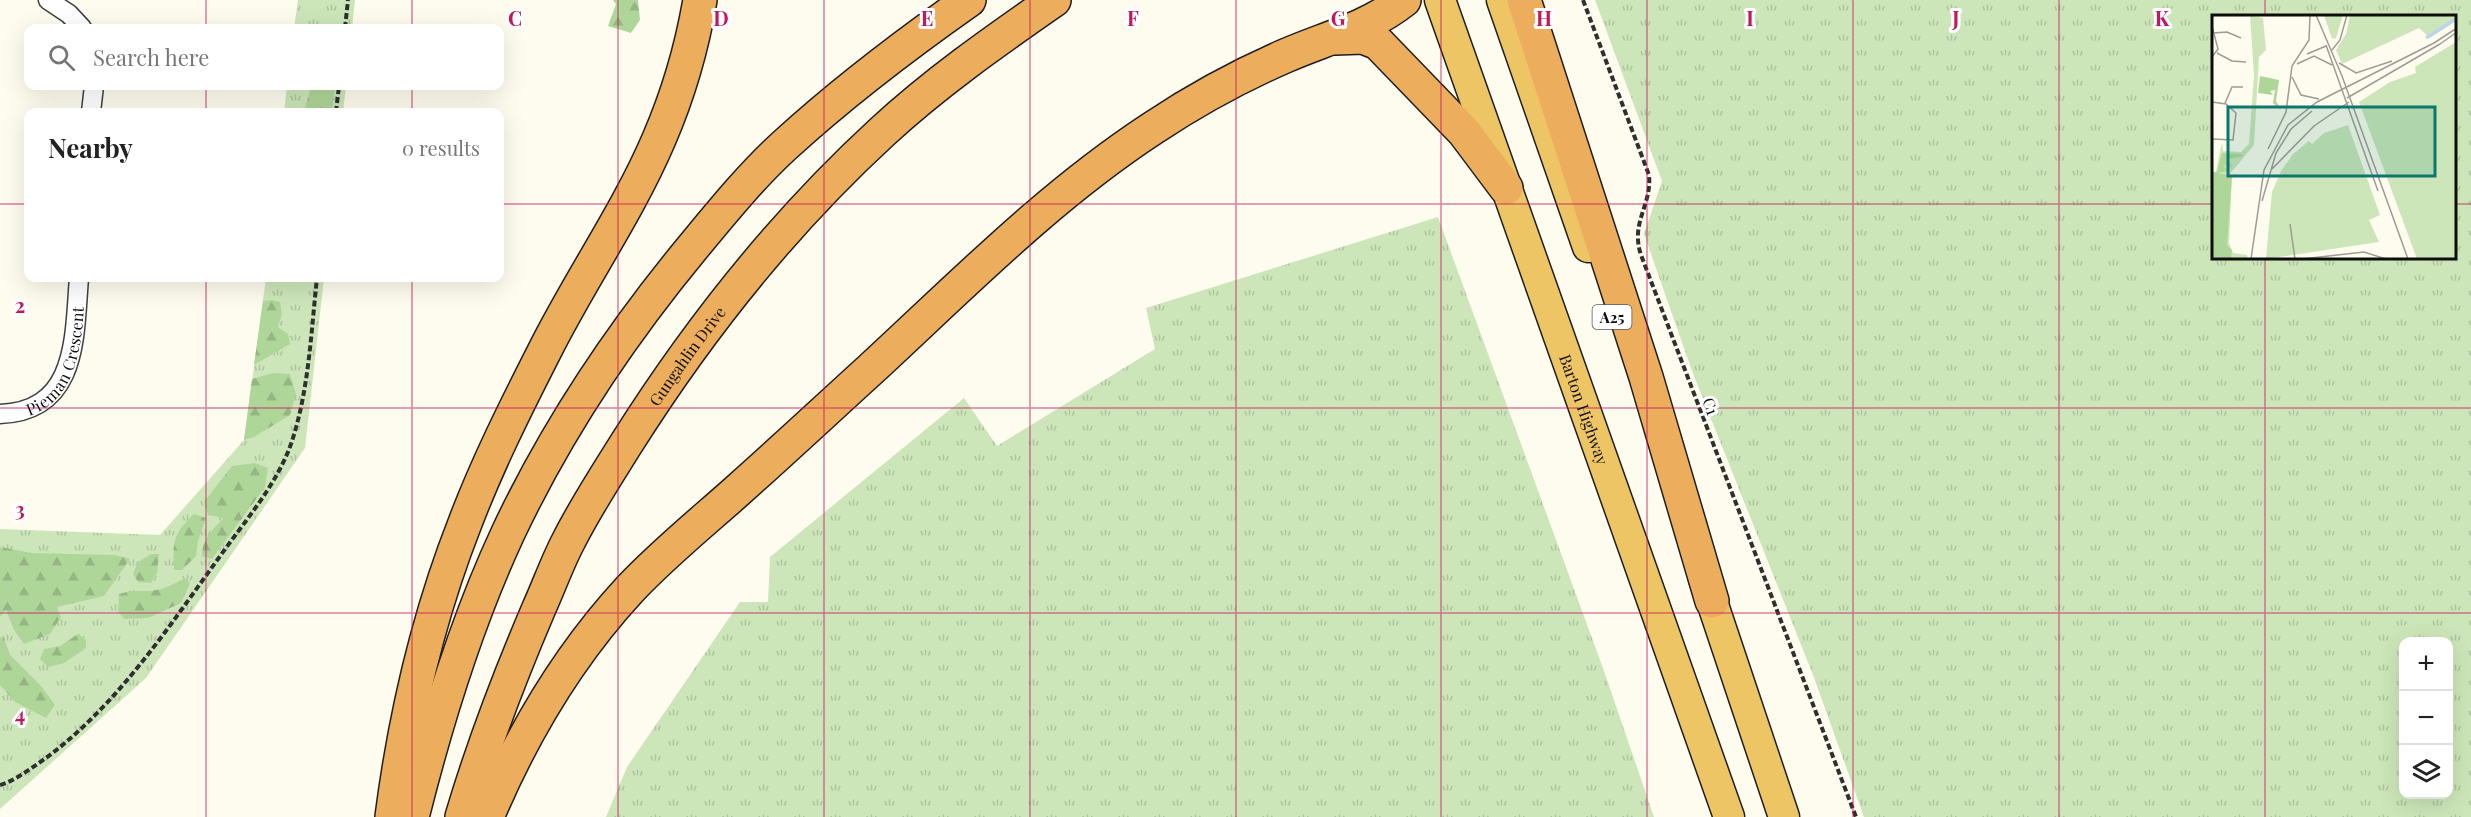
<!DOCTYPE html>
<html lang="en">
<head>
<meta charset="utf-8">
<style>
	:root { --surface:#fff; --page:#f2f2f2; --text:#222; --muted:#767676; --line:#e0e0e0 }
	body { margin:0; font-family:"Playfair Display",serif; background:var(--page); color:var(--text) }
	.controls { position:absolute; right:18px; bottom:18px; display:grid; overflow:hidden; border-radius:12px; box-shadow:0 6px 24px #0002 }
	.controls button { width:54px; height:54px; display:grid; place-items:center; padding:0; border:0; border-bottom:2px solid var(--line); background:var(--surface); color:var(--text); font:30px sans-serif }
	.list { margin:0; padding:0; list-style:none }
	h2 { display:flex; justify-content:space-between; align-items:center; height:78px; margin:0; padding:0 24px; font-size:26px }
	h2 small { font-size:20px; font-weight:400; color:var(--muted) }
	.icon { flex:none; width:33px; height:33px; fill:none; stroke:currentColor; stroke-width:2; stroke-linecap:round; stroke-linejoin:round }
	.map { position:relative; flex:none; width:2471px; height:817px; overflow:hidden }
	.search { position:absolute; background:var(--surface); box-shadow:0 6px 24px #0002; left:24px; top:24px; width:480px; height:66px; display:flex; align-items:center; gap:15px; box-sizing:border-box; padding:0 21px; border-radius:12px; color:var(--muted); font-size:22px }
	.panel { position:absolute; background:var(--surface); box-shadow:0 6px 24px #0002; left:24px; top:108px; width:480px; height:174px; border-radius:12px }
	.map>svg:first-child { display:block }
	.grass { fill:url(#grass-tufts); fill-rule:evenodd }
	.forest { fill:url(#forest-firs) }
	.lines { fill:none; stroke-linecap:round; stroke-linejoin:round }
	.minor-casing { stroke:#404040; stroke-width:21 }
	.trunk-casing { stroke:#1e1e1e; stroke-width:33 }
	.motorway-casing { stroke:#1e1e1e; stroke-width:36 }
	.path { stroke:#2f2f2f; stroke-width:4; stroke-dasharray:6 3; stroke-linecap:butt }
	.minor { stroke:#fff; stroke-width:18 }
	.trunk { stroke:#eec564; stroke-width:30 }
	.motorway { stroke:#ecad5d; stroke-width:33 }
	.grid { fill:none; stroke:#c2185b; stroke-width:1.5; stroke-opacity:0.55 }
	.labels { text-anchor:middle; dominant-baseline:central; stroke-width:6; stroke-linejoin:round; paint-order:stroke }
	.shield { fill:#fff; stroke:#565656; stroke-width:1.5 }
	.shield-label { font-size:15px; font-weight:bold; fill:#0d0d0d }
	.street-label { font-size:16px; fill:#0d0d0d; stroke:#fff }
	.inset-river { fill:none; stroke:#b5d5f3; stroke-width:3 }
	.inset-road { fill:none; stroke:#9e9c94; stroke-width:1.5 }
	.view { fill:#0f766e; fill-opacity:0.15; stroke:#0f766e; stroke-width:3 }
	.inset-edge { fill:none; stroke:#0d0d0d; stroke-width:3 }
	.grid-label { font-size:20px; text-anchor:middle; font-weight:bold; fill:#c2185b; stroke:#fff; stroke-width:6; stroke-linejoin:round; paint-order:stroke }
</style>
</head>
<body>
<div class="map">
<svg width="2471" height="817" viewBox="0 0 2471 817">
	<defs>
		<pattern id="grass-tufts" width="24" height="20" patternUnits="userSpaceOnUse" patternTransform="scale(1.5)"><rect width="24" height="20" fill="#cce6b9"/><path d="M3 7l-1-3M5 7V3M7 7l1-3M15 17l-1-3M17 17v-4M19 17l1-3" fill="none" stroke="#aec49e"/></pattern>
		<pattern id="forest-firs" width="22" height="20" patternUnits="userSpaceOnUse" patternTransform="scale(1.5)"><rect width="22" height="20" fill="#afd699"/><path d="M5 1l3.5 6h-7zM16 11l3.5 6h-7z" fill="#95b683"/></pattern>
	</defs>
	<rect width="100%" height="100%" fill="#fefcee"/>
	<g class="grass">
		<polygon points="298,0 355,0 352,28 294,28"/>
		<path d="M 1595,0 L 2471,0 L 2471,817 L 1864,817 L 1813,675 L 1692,371 L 1644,234 L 1662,181 ZM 2213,16 L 2454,16 L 2454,258 L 2213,258 ZM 2404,642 L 2448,642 L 2448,794 L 2404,794 Z"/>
		<polygon points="287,86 346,86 343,112 284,112"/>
		<polygon points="1438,217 1604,671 1654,817 606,817 627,767 740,602 768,602 770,557 964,398 997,446 1155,349 1146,308"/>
		<polygon points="266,278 324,278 305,448 146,678 0,809 0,529 160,535 244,440"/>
	</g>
	<g class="forest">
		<polygon points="613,0 638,0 640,20 631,33 608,26 616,4"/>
		<polygon points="311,86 335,86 332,112 304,112"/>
		<polygon points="272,300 280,302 282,314 278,327 288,334 290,344 254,365 263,301"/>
		<polygon points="273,373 290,374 296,394 290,415 254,437 244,440 252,379"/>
		<path d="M 255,463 L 268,468 L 265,487 L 212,559 L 202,556 C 202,539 212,530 224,518 L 208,515 L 204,502 L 232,466 Z"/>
		<path d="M 194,514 L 206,518 L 198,541 L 196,556 L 182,570 L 174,570 C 173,541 172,535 194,514 Z"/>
		<polygon points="0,547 32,553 115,555 130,559 104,596 57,607 61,617 50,634 24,644 14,630 6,610 0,617"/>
		<polygon points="151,554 159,554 157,573 151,583 138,582 133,574 138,562"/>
		<path d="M 185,578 L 190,583 L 181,603 L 148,618 L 125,619 L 118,612 L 119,594 C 131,590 136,591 148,591 C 161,591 174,584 185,578 Z"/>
		<polygon points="78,634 86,640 86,648 64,663 48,667 40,659 44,649 60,646"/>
		<polygon points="0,637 4,638 10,655 41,686 55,705 46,718 15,702 0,685"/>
	</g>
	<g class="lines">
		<g class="minor-casing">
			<g id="minor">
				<polyline points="48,0 69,14 82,28"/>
				<polyline points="91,112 94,86"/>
				<path id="s1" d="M 0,414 C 79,411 74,335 79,278"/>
			</g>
		</g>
		<g class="trunk-casing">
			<g id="trunk">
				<path id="s2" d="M 1440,0 L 1729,817"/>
				<polyline points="1502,0 1588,247"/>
				<polyline points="1704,578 1784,817"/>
			</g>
		</g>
		<g class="motorway-casing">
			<g id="motorway">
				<polyline points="1524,0 1646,377 1712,601"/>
				<polyline points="1335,38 1363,37 1378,43 1464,132 1506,188"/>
				<path d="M 392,817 C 405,717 428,617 465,523 C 487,465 515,409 543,354 C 579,281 627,214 659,139 C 678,95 692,47 700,0"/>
				<path d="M 412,817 C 436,721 466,623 508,533 C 556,431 621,334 693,247 C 722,212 752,175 785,145 C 843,92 905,45 969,0"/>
				<path id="s3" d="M 462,817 C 483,746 510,676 539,608 C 549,586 557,563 568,542 C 585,508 606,476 626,444 C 698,330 783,223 882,132 C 935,83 995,41 1054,0"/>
				<path d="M 487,817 C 522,734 568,656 630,589 C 663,554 700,524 736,492 C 782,451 826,410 871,369 C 962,285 1049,196 1153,128 C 1195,100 1239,76 1285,56 C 1326,38 1369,28 1404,0"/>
			</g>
		</g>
		<g class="path">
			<path d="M 1583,0 L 1649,175 C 1652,206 1630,222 1641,255 L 1856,817"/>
			<polyline points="345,28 348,0"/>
			<polyline points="336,112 339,86"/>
			<path d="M 0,785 C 14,781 27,771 39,763 C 114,710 165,632 218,559 C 244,522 276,486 291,444 C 309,391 311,332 317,278"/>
		</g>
		<use href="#minor" class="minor"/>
		<use href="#trunk" class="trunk"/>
		<use href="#motorway" class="motorway"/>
	</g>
	<path class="grid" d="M 206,0 L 206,28M 412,0 L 412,28M 618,0 L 618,817M 824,0 L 824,817M 1030,0 L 1030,817M 1236,0 L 1236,817M 1441,0 L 1441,817M 1647,0 L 1647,817M 1853,0 L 1853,817M 2059,0 L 2059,817M 2265,0 L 2265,16M 206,86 L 206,112M 412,86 L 412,112M 0,204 L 28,204M 500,204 L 2213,204M 2454,204 L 2471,204M 2265,258 L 2265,817M 206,278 L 206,817M 412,278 L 412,817M 0,408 L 2471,408M 0,613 L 2471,613"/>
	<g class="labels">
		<rect class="shield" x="1592.5" y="305" width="39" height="24" rx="4.5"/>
		<g class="shield-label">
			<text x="1612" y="317">A25</text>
		</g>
		<g class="street-label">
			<text stroke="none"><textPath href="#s1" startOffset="88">Pieman Crescent</textPath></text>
			<text stroke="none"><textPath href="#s3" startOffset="516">Gungahlin Drive</textPath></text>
			<text transform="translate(1711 406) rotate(69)">C1</text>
			<text stroke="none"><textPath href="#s2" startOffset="434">Barton Highway</textPath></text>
		</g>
	</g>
	<g transform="translate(2212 15)">
		<rect width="244" height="244" fill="#fefcee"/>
		<path d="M 38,0 L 51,3 L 54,35 L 47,42 L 42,130 L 17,160 L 20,161 L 17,228 L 21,238 L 35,240 L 36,244 L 0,244 L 0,157 L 4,157 L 10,127 L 11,136 L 29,137 L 37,129 L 42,60 ZM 112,0 L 131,0 L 124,23 L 120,24 ZM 138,0 L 244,0 L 244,6 L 218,23 L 207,13 L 130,49 L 124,35 L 134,19 ZM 244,27 L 244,244 L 205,244 L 147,87 L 178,67 L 204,58 L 203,52 ZM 136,110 L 168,200 L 157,205 L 167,227 L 54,244 L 60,177 L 69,156 L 81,139 L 97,126 L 100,129 L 112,118 Z" fill="#cce6b9"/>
		<path d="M 48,61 L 67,65 L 64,86 L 69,95 L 61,88 L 63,75 L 58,76 L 61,80 L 46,78 ZM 10,138 L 29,139 L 32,141 L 16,144 L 20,152 L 11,150 L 17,156 L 5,158 L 20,161 L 15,230 L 20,235 L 19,244 L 0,242 L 0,157 L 5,157 Z" fill="#afd699"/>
		<path class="inset-river" d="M 214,23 L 245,3"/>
		<path class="inset-road" d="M 104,0 L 130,61 L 196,244M 0,11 L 6,34 L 0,42M 1,18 L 15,17 L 29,23M 222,28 L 245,13M 228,29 L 245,17M 114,30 L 166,176M 120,35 L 128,25 L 135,0M 5,38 L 20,46 L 34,47M 95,39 L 114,31M 127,48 L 144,58 L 180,46M 85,49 L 102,41 L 120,50M 80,62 L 89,80 L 107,84M 135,83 L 228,29M 0,87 L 14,89 L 24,98 L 21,125 L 0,124M 13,88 L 20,72 L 31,72M 56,134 L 74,97 L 80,51 L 97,25 L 98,0M 60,154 L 102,111 L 137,87M 50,186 L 64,138 L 79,114 L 100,96M 78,209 L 83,244M 39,244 L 52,155 L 76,110 L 105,87 L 222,28M 90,244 L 152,237 L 174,244"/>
		<path class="view" d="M 16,92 L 223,92 L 223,161 L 16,161 Z"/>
		<rect width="244" height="244" class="inset-edge"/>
	</g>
	<g class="grid-label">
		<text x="515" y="26">C</text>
		<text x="721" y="26">D</text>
		<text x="927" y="26">E</text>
		<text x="1133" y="26">F</text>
		<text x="1338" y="26">G</text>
		<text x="1544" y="26">H</text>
		<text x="1750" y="26">I</text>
		<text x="1956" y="26">J</text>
		<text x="2162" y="26">K</text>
		<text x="20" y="313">2</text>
		<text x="20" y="517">3</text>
		<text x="20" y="722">4</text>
	</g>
</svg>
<div class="controls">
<button>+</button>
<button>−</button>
<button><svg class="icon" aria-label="layers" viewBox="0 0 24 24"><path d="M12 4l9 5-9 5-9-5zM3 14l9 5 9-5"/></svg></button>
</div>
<div class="search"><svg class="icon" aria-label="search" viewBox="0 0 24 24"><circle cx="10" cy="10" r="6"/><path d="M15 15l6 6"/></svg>Search here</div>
<section class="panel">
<h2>Nearby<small>0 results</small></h2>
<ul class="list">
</ul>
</section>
</div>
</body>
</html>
